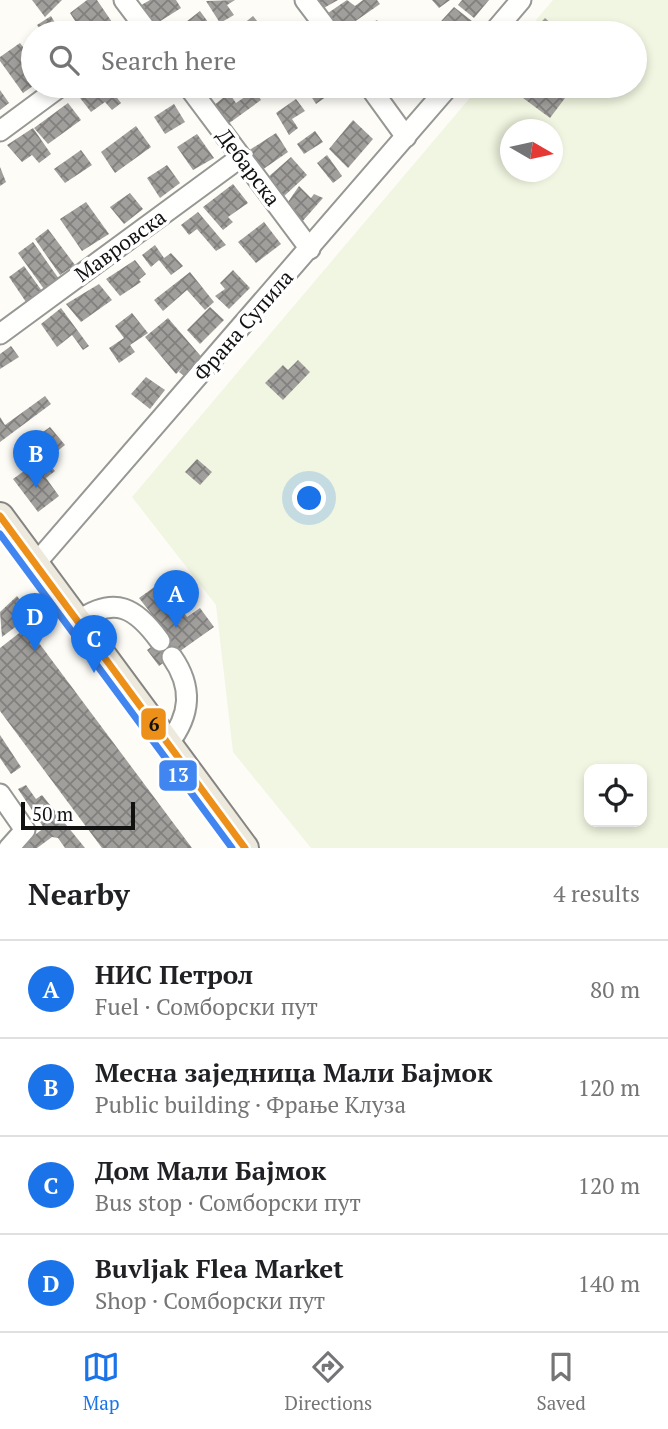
<!DOCTYPE html>
<html lang="en">
<head>
<meta charset="utf-8">
<style>
	:root { --surface:#fff; --page:#f6f6f6; --text:#202124; --muted:#757577; --line:#e0e0e0; --accent:#1a73e8 }
	body { margin:0; font-family:"PT Serif",serif; background:var(--page); color:var(--text) }
	.controls { position:absolute; right:21px; bottom:21px; display:grid; overflow:hidden; border-radius:14px; box-shadow:0 4px 10px #0003 }
	.controls button { width:63px; height:63px; display:grid; place-items:center; padding:0; border:0; border-bottom:2px solid var(--line); background:var(--surface); color:var(--text); font:35px sans-serif }
	.compass { position:absolute; left:500px; top:119px; width:63px; height:63px; border-radius:50%; background:var(--surface); box-shadow:0 4px 10px #0003; rotate:99deg }
	.scale { position:absolute; left:21px; bottom:18px; width:114px; box-sizing:border-box; padding-left:7px; border:4px solid #111; border-top:0; font-size:19px; line-height:24px; white-space:nowrap; color:#111; -webkit-text-stroke:5px #fff; paint-order:stroke }
	.you { position:absolute; left:310px; top:499px; width:24px; height:24px; margin:-18px; border:5px solid #fff; border-radius:50%; background:#1a73e8; box-shadow:0 0 0 10px #1a73e833 }
	.badge { display:grid; place-items:center; width:46px; height:46px; border-radius:50%; background:var(--accent); color:#fff; font-size:23px; font-weight:700 }
	.pin { position:absolute; translate:-50% -58px; filter:drop-shadow(0 2px 4px #0008) }
	.pin::after { content:''; position:absolute; top:37px; width:24px; height:21px; background:inherit; clip-path:polygon(0 0,100% 0,50% 100%) }
	.list { margin:0; padding:0; list-style:none }
	h2 { display:flex; justify-content:space-between; align-items:center; height:91px; margin:0; padding:0 28px; font-size:30px }
	h2 small { font-size:23px; font-weight:400; color:var(--muted) }
	.list li { display:grid; grid-template-columns:46px 1fr auto; gap:21px; align-items:center; box-sizing:border-box; height:98px; padding:0 28px; border-top:2px solid var(--line) }
	.list b { display:block; font-size:26px; white-space:nowrap }
	.list p { margin:0; font-size:23px; white-space:nowrap; color:var(--muted) }
	.list em { font-size:23px; font-style:normal; color:var(--muted) }
	.icon { flex:none; width:38px; height:38px; fill:none; stroke:currentColor; stroke-width:2; stroke-linecap:round; stroke-linejoin:round }
	.map { position:relative; flex:none; width:668px; height:848px; overflow:hidden }
	.search { position:absolute; background:var(--surface); box-shadow:0 4px 10px #0003; left:21px; right:21px; top:21px; height:77px; display:flex; align-items:center; gap:18px; box-sizing:border-box; padding:0 24px; border-radius:38px; color:var(--muted); font-size:26px }
	.sheet { height:483px; background:var(--surface) }
	nav { display:flex; justify-content:space-around; align-items:center; box-sizing:border-box; height:98px; border-top:2px solid var(--line); background:var(--surface); font-size:19px; color:var(--muted) }
	nav a { display:grid; justify-items:center; gap:4px }
	nav .on { color:var(--accent) }
	.map>svg:first-child { display:block }
	.pitch { fill:#f0f6e1; fill-rule:evenodd }
	.building { fill:url(#building-cross-hatch) }
	.lines { fill:none; stroke-linecap:round; stroke-linejoin:round }
	.minor-casing { stroke:#979795; stroke-width:23 }
	.major-casing { stroke:#858482; stroke-width:30 }
	.minor { stroke:#fffffe; stroke-width:19 }
	.major { stroke:#ede9dc; stroke-width:26 }
	.bus-1-casing { stroke:#fff; stroke-width:12 }
	.bus-2-casing { stroke:#fff; stroke-width:12 }
	.bus-1 { stroke:#ec901a; stroke-width:7 }
	.bus-2 { stroke:#4186f0; stroke-width:7 }
	.labels { text-anchor:middle; dominant-baseline:central; stroke-width:7; stroke-linejoin:round; paint-order:stroke }
	.street-label { font-size:21px; fill:#111; stroke:#fff }
	.line-badge { stroke:#fff; stroke-width:2.5 }
	.badge-label { font-size:19px; text-anchor:middle; font-weight:bold; fill:#fff }
	.pale-badge-label { font-size:19px; text-anchor:middle; font-weight:bold; fill:#111 }
</style>
</head>
<body>
<div class="map">
<svg width="668" height="848" viewBox="0 0 668 848">
	<defs>
		<pattern id="building-cross-hatch" width="8" height="8" patternUnits="userSpaceOnUse" patternTransform="scale(1.75)"><rect width="8" height="8" fill="#a19f9c"/><path d="M0 0l8 8M0 8l8-8" fill="none" stroke="#82807e"/></pattern>
	</defs>
	<rect width="100%" height="100%" fill="#fdfcf7"/>
	<path class="pitch" d="M 553,0 L 668,0 L 668,848 L 311,848 L 233,752 L 216,605 L 132,497 L 480,86 L 635,86 L 635,33 L 525,33 ZM 510,130 L 552,130 L 552,172 L 510,172 ZM 589,769 L 642,769 L 642,822 L 589,822 Z"/>
	<g class="building">
		<polygon points="32,0 62,0 45,17"/>
		<polygon points="87,0 97,0 114,25 103,33 70,33 79,27 70,13"/>
		<polygon points="150,0 176,0 181,8 151,27 138,7"/>
		<polygon points="235,0 227,5 234,15 220,23 206,1"/>
		<polygon points="316,0 338,0 322,9"/>
		<polygon points="347,0 355,6 363,0 377,0 380,4 340,32 328,13"/>
		<polygon points="432,0 450,0 439,8"/>
		<polygon points="462,0 489,0 474,18 458,5"/>
		<polygon points="454,7 472,21 461,33 435,33 432,31"/>
		<polygon points="200,11 208,22 193,33 161,33 178,21 182,25"/>
		<polygon points="51,16 61,33 42,33 37,25"/>
		<polygon points="253,16 267,33 232,33"/>
		<polygon points="545,18 554,26 548,33 531,33"/>
		<polygon points="377,20 385,33 361,33 359,30"/>
		<polygon points="20,43 33,60 33,86 23,93 0,61 0,57"/>
		<polygon points="90,86 108,86 121,103 112,110 105,102 91,112 77,94"/>
		<polygon points="199,86 226,86 209,99"/>
		<polygon points="316,86 341,86 316,104 309,93"/>
		<polygon points="532,86 574,86 550,118 523,98"/>
		<polygon points="0,90 9,103 0,110"/>
		<polygon points="255,90 261,100 228,124 213,106 229,93 236,103"/>
		<polygon points="296,99 305,111 292,119 298,128 289,135 276,113"/>
		<polygon points="68,103 81,120 48,144 34,128"/>
		<polygon points="174,104 185,122 165,134 154,117"/>
		<polygon points="353,120 373,139 348,168 329,149"/>
		<polygon points="136,126 151,147 115,173 101,152"/>
		<polygon points="33,128 51,154 39,163 32,155 22,162 7,145"/>
		<polygon points="315,131 323,142 304,154 297,144"/>
		<polygon points="276,133 288,152 262,170 248,151"/>
		<polygon points="197,134 214,158 193,170 177,147"/>
		<polygon points="81,150 92,165 65,183 54,169"/>
		<polygon points="327,155 342,176 333,183 317,163"/>
		<polygon points="291,157 307,175 282,198 266,179"/>
		<polygon points="167,165 180,183 160,198 147,178"/>
		<polygon points="0,167 6,182 0,186"/>
		<polygon points="233,184 248,203 228,217 233,222 223,230 203,207"/>
		<polygon points="299,186 311,198 314,194 323,198 301,223 286,205"/>
		<polygon points="130,193 143,209 124,224 110,207"/>
		<polygon points="86,202 109,234 82,251 60,219"/>
		<polygon points="198,212 226,245 216,251 197,229 189,235 181,225"/>
		<polygon points="264,222 281,244 256,263 238,242"/>
		<polygon points="48,229 75,265 60,275 35,239"/>
		<polygon points="33,242 59,279 44,289 18,253"/>
		<polygon points="155,245 164,258 171,253 183,266 171,275 159,260 151,267 142,255"/>
		<polygon points="135,260 146,274 139,280 141,282 120,296 106,279"/>
		<polygon points="24,266 42,291 26,302 9,277"/>
		<polygon points="233,270 250,288 229,309 215,296 225,289 220,283"/>
		<polygon points="190,272 214,302 205,310 187,290 163,311 154,300"/>
		<polygon points="99,284 112,300 81,322 66,304"/>
		<polygon points="210,307 224,320 200,344 187,330"/>
		<polygon points="61,308 89,346 83,350 72,335 57,347 41,324"/>
		<polygon points="132,313 148,333 130,345 135,352 119,363 109,348 124,338 115,326"/>
		<polygon points="168,318 205,361 189,380 179,372 184,366 176,374 145,337"/>
		<polygon points="11,346 19,357 0,369 0,354"/>
		<polygon points="298,360 310,372 283,400 265,383 283,365 288,370"/>
		<polygon points="146,377 165,390 150,409 131,394"/>
		<polygon points="45,396 51,404 0,442 0,417 5,425"/>
		<polygon points="50,427 65,445 46,460 55,471 46,478 59,496 38,512 13,479 31,466 19,449"/>
		<polygon points="197,459 212,472 200,485 185,472"/>
		<polygon points="167,578 178,594 173,597 187,617 200,608 214,627 159,666 147,650 168,635 139,598"/>
		<polygon points="17,596 31,615 2,637 0,612"/>
		<polygon points="27,627 192,848 102,848 0,711 0,648"/>
		<polygon points="0,735 21,767 11,774 0,758"/>
		<polygon points="26,785 36,799 42,795 85,848 65,848 58,838 52,837 37,848 17,848 44,828 18,789"/>
	</g>
	<g class="lines">
		<g class="minor-casing">
			<g id="minor">
				<polyline points="124,0 149,33"/>
				<polyline points="305,0 330,33"/>
				<polyline points="493,33 521,0"/>
				<polyline points="188,86 310,249"/>
				<polyline points="369,86 406,137"/>
				<polyline points="0,131 61,86"/>
				<polyline points="0,334 241,157"/>
				<polyline points="36,563 449,86"/>
				<path d="M 78,621 C 115,595 136,608 160,641"/>
				<path d="M 168,744 C 191,715 193,687 172,657"/>
				<polyline points="0,794 25,830 9,848"/>
			</g>
		</g>
		<g class="major-casing">
			<polyline id="major" points="0,516 245,848"/>
		</g>
		<use href="#minor" class="minor"/>
		<use href="#major" class="major"/>
		<g class="bus-1-casing">
			<polyline id="bus-1" points="0,516 245,848"/>
		</g>
		<g class="bus-2-casing">
			<polyline id="bus-2" points="0,534 232,848"/>
		</g>
		<use href="#bus-1" class="bus-1"/>
		<use href="#bus-2" class="bus-2"/>
	</g>
	<g class="labels">
		<g class="street-label">
			<text transform="translate(249 167) rotate(53)">Дебарска</text>
			<text transform="translate(120 245) rotate(-36)">Мавровска</text>
			<text transform="translate(243 325) rotate(-49)">Франа Супила</text>
		</g>
	</g>
	<g class="line-badge">
		<rect x="140" y="707" width="27" height="34" rx="7" fill="#ec901a"/>
		<rect x="158" y="759" width="40" height="33" rx="7" fill="#4186f0"/>
	</g>
	<g class="badge-label">
		<text x="178" y="782">13</text>
	</g>
	<g class="pale-badge-label">
		<text x="154" y="731">6</text>
	</g>
</svg>
<div class="controls">
<button><svg class="icon" aria-label="locate" viewBox="0 0 24 24"><circle cx="12" cy="12" r="6"/><path d="M12 2v4M12 18v4M2 12h4M18 12h4"/></svg></button>
</div>
<svg class="compass" viewBox="-18 -18 36 36"><path d="M0-13l5 13h-10z" fill="#e53935"/><path d="M0 13l5-13h-10z" fill="#757577"/></svg>
<div class="scale">50 m</div>
<div class="you"></div>
<div class="pin badge" style="left:176px;top:628px">A</div>
<div class="pin badge" style="left:36px;top:488px">B</div>
<div class="pin badge" style="left:94px;top:673px">C</div>
<div class="pin badge" style="left:35px;top:651px">D</div>
<div class="search"><svg class="icon" aria-label="search" viewBox="0 0 24 24"><circle cx="10" cy="10" r="6"/><path d="M15 15l6 6"/></svg>Search here</div>
</div>
<section class="sheet">
<h2>Nearby<small>4 results</small></h2>
<ul class="list">
<li><span class="badge">A</span><div><b>НИС Петрол</b><p>Fuel · Сомборски пут</p></div><em>80 m</em></li>
<li><span class="badge">B</span><div><b>Месна заједница Мали Бајмок</b><p>Public building · Фрање Клуза</p></div><em>120 m</em></li>
<li><span class="badge">C</span><div><b>Дом Мали Бајмок</b><p>Bus stop · Сомборски пут</p></div><em>120 m</em></li>
<li><span class="badge">D</span><div><b>Buvljak Flea Market</b><p>Shop · Сомборски пут</p></div><em>140 m</em></li>
</ul>
</section>
<nav>
<a class="on"><svg class="icon" aria-label="map" viewBox="0 0 24 24"><path d="M3 6l6-2 6 2 6-2v14l-6 2-6-2-6 2zM9 4v14M15 6v14"/></svg>Map</a>
<a><svg class="icon" aria-label="directions" viewBox="0 0 24 24"><path d="M12 3l9 9-9 9-9-9zM9 14v-3h6M13 9l2 2-2 2"/></svg>Directions</a>
<a><svg class="icon" aria-label="saved" viewBox="0 0 24 24"><path d="M7 4h10v16l-5-4-5 4z"/></svg>Saved</a>
</nav>
</body>
</html>
